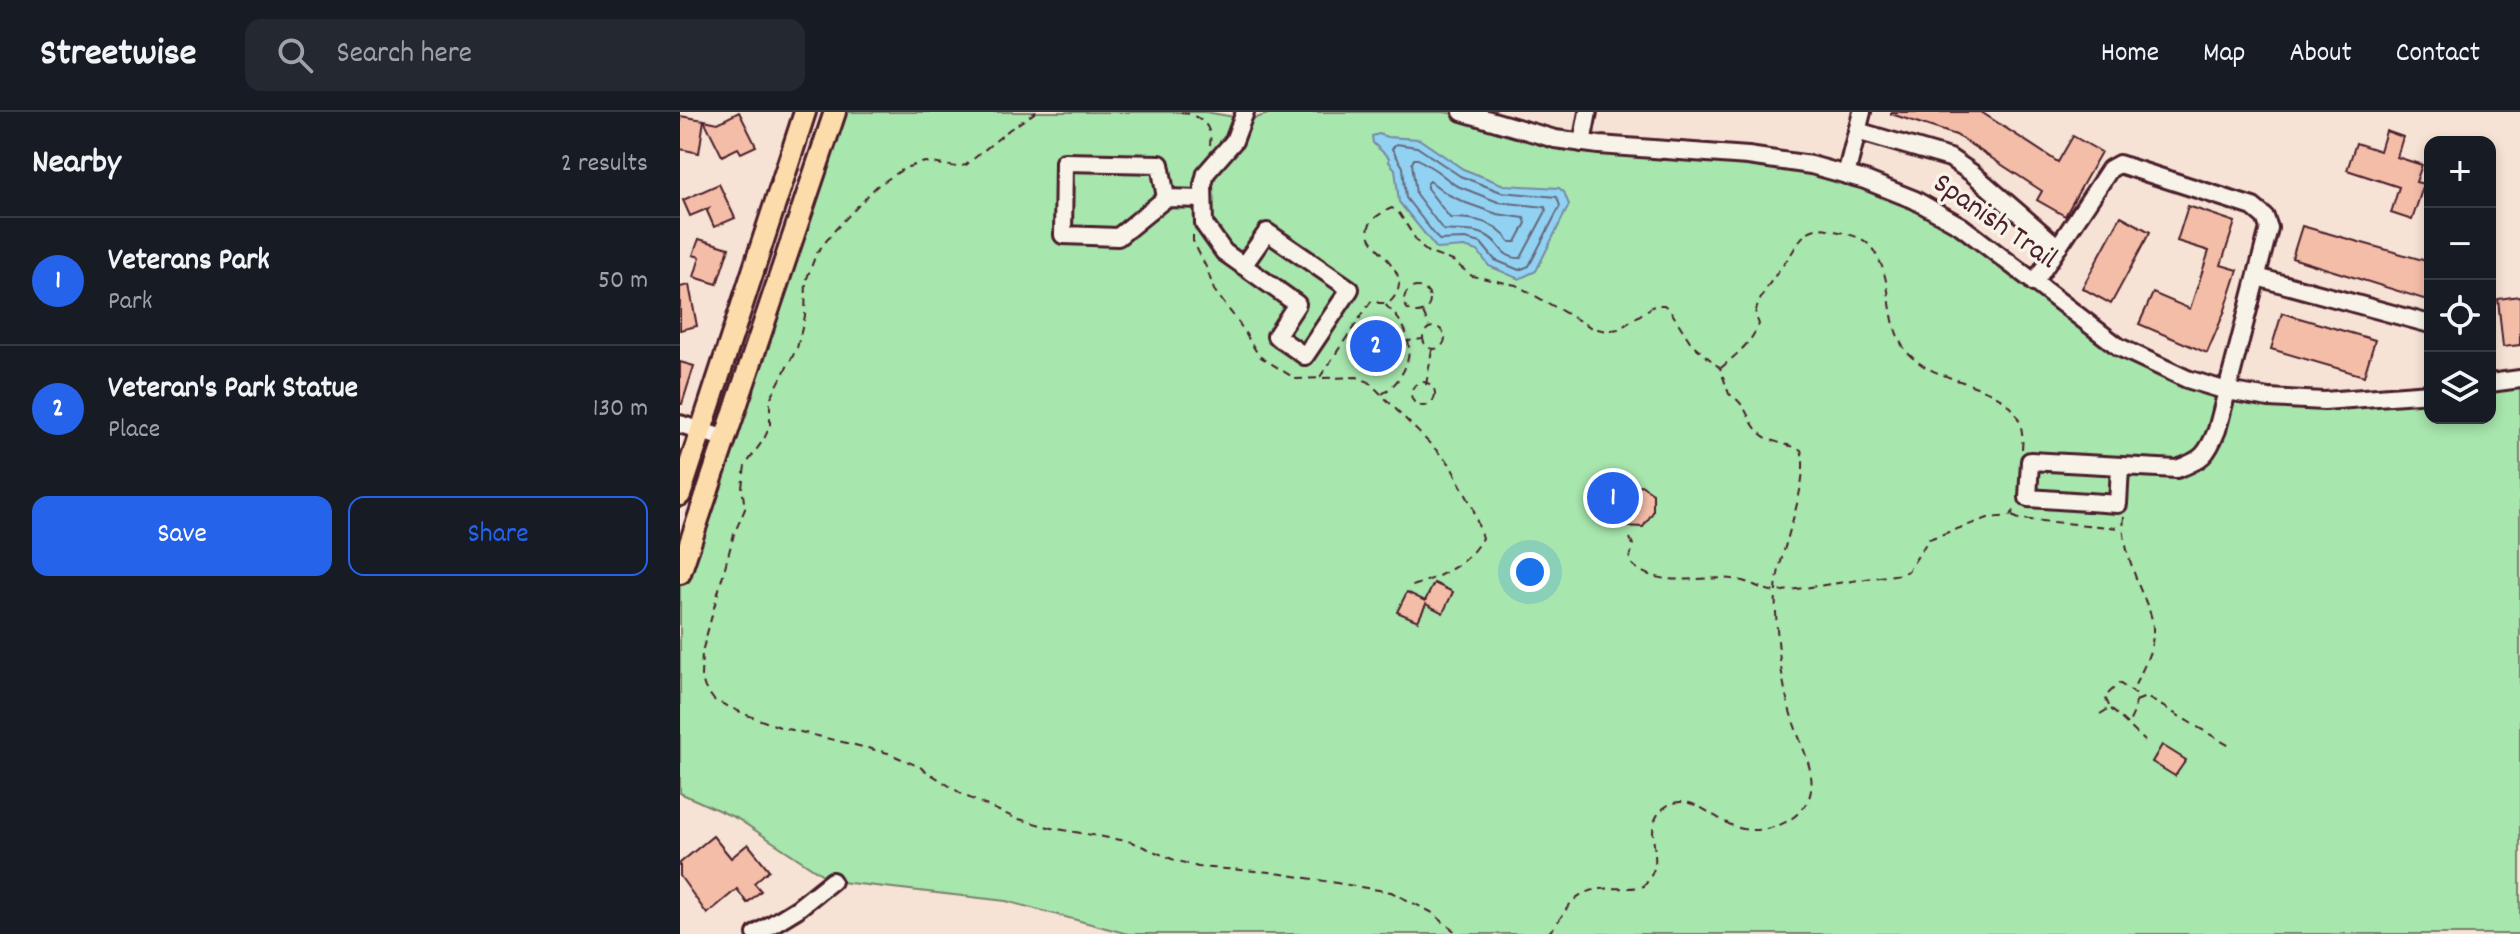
<!DOCTYPE html>
<html lang="en">
<head>
<meta charset="utf-8">
<style>
	:root { --surface:#171b24; --page:#242831; --text:#f1f3f6; --muted:#9ea1a6; --line:#363941; --accent:#2563eb }
	body { margin:0; font-family:Dekko,sans-serif; background:var(--page); color:var(--text) }
	.controls { position:absolute; right:24px; top:24px; display:grid; overflow:hidden; border-radius:16px; box-shadow:0 4px 12px #0003 }
	.controls button { width:72px; height:72px; display:grid; place-items:center; padding:0; border:0; border-bottom:2px solid var(--line); background:var(--surface); color:var(--text); font:40px sans-serif }
	.you { position:absolute; left:850px; top:460px; width:28px; height:28px; margin:-20px; border:6px solid #fff; border-radius:50%; background:#1a73e8; box-shadow:0 0 0 12px #1a73e833 }
	.badge { display:grid; place-items:center; width:52px; height:52px; border-radius:50%; background:var(--accent); color:#fff; font-size:26px; font-weight:700 }
	.pin { position:absolute; translate:-50% -50%; border:4px solid #fff; box-shadow:0 2px 8px #0006 }
	.list { margin:0; padding:0; list-style:none }
	h2 { display:flex; justify-content:space-between; align-items:center; height:104px; margin:0; padding:0 32px; font-size:34px }
	h2 small { font-size:26px; font-weight:400; color:var(--muted) }
	.list li { display:grid; grid-template-columns:52px 1fr auto; gap:24px; align-items:center; box-sizing:border-box; height:128px; padding:0 32px; border-top:2px solid var(--line) }
	.list b { display:block; font-size:30px; white-space:nowrap }
	.list p { margin:0; font-size:26px; white-space:nowrap; color:var(--muted) }
	.list em { font-size:26px; font-style:normal; color:var(--muted) }
	.actions { display:flex; gap:16px; padding:24px 32px }
	.actions a { flex:1; padding:18px 0; border:2px solid var(--accent); border-radius:16px; text-align:center; font-size:28px; color:var(--accent) }
	.actions .main { background:var(--accent); color:#fff }
	.icon { flex:none; width:44px; height:44px; fill:none; stroke:currentColor; stroke-width:2; stroke-linecap:round; stroke-linejoin:round }
	.map { position:relative; flex:none; width:1840px; height:822px; overflow:hidden }
	header { display:flex; align-items:center; gap:48px; box-sizing:border-box; height:112px; padding:0 40px; background:var(--surface); border-bottom:2px solid var(--line) }
	header strong { font-size:38px }
	nav { display:flex; gap:44px; margin-inline-start:auto; font-size:28px }
	.search { width:560px; height:72px; background:var(--page); display:flex; align-items:center; gap:20px; box-sizing:border-box; padding:0 28px; border-radius:16px; color:var(--muted); font-size:30px }
	main { display:flex }
	aside { flex:1; background:var(--surface) }
	.map>svg:first-child { display:block }
	.green { fill:#a7e6ad; stroke:#78826c; stroke-width:2 }
	.water { fill:#91d2f3; stroke:#758aa3; stroke-width:2 }
	.lines { fill:none; stroke-linecap:round; stroke-linejoin:round }
	.shore { stroke:#66677b; stroke-width:2 }
	.building { fill:#f4bda8; stroke:#4a1f2b; stroke-width:2 }
	.minor-casing { stroke:#4a1f2b; stroke-width:22 }
	.major-casing { stroke:#4a1f2b; stroke-width:26 }
	.path { stroke:#4a1f2b; stroke-width:2; stroke-dasharray:8 6; stroke-linecap:butt }
	.minor { stroke:#f7f3e8; stroke-width:16 }
	.major { stroke:#fddcac; stroke-width:20 }
	.labels { text-anchor:middle; dominant-baseline:central; stroke-width:7; stroke-linejoin:round; paint-order:stroke }
	.street-label { font-size:30px; fill:#4a1f2b; stroke:#f7f3e8 }
</style>
</head>
<body>
<header>
<strong>Streetwise</strong>
<div class="search"><svg class="icon" aria-label="search" viewBox="0 0 24 24"><circle cx="10" cy="10" r="6"/><path d="M15 15l6 6"/></svg>Search here</div>
<nav><a>Home</a><a>Map</a><a>About</a><a>Contact</a></nav>
</header>
<main>
<aside>
<h2>Nearby<small>2 results</small></h2>
<ul class="list">
<li><span class="badge">1</span><div><b>Veterans Park</b><p>Park</p></div><em>50 m</em></li>
<li><span class="badge">2</span><div><b>Veteran's Park Statue</b><p>Place</p></div><em>130 m</em></li>
</ul>
<div class="actions"><a class="main">Save</a><a>Share</a></div>
</aside>
<div class="map">
<svg width="1840" height="822" viewBox="0 0 1840 822">
	<rect width="100%" height="100%" fill="#f6e3d5"/>
	<filter id="ink" filterUnits="userSpaceOnUse"><feTurbulence type="fractalNoise" baseFrequency=".0125" numOctaves="2"/><feDisplacementMap in="SourceGraphic" scale="16" xChannelSelector="R" yChannelSelector="G"/><feConvolveMatrix kernelMatrix="1 2 1 2 8 2 1 2 1" color-interpolation-filters="sRGB"/></filter>
	<g filter="url(#ink)">
		<polygon class="green" points="155,0 526,0 571,8 593,0 764,0 976,38 1131,53 1281,114 1439,235 1589,286 1750,281 1750,306 1810,306 1810,272 1840,268 1840,822 448,822 326,789 152,769 58,707 0,681 0,466"/>
		<polygon class="water" points="699,22 707,25 739,27 783,57 824,73 879,76 884,80 889,93 856,159 839,167 809,154 798,139 784,135 757,137 719,90 715,57 709,50 709,46 693,31 692,24"/>
		<g class="lines">
			<g class="shore">
				<polygon points="716,32 737,35 780,64 821,80 877,85 880,94 849,154 839,158 815,148 801,131 785,127 759,128 726,86 723,55 712,37"/>
				<path d="M 734,47 L 738,47 L 757,59 L 775,73 L 818,90 L 865,95 L 866,99 L 841,146 C 819,147 821,128 803,122 C 789,117 777,120 763,118 L 736,82 L 732,51 Z"/>
				<path d="M 750,69 L 767,82 L 786,91 L 817,102 L 844,106 L 846,111 L 836,130 L 830,130 C 814,109 795,106 770,106 L 747,76 L 747,72 Z"/>
			</g>
		</g>
		<g class="building">
			<polygon points="59,0 76,34 61,41 58,36 42,44 24,8 38,11"/>
			<polygon points="1211,0 1301,0 1378,50 1393,24 1421,40 1385,104 1357,88 1362,79 1276,23 1211,2"/>
			<polygon points="0,4 24,8 19,41 0,37"/>
			<polygon points="1706,19 1723,25 1717,45 1742,53 1736,70 1744,72 1732,108 1711,101 1719,75 1667,58 1676,31 1700,39"/>
			<polygon points="39,72 55,106 34,115 27,99 29,96 10,104 3,88"/>
			<polygon points="1508,94 1555,110 1541,153 1558,158 1544,201 1527,241 1459,212 1473,181 1510,197 1529,139 1497,129"/>
			<polygon points="1441,104 1470,120 1431,192 1402,176"/>
			<polygon points="1622,114 1750,150 1750,189 1612,146"/>
			<polygon points="19,127 49,136 37,172 14,165 20,145 13,143"/>
			<polygon points="9,173 17,214 0,218 0,175"/>
			<polygon points="1840,184 1840,233 1823,235 1818,187"/>
			<polygon points="1602,201 1695,228 1684,264 1591,237"/>
			<polygon points="0,250 14,254 2,292 0,292"/>
			<polygon points="961,373 973,381 973,400 963,415 943,414 944,376"/>
			<polygon points="754,471 773,480 763,501 746,492 738,509 717,500 727,480 745,489"/>
			<polygon points="1482,633 1506,648 1495,664 1472,650"/>
			<polygon points="33,724 51,746 68,732 89,758 74,771 81,779 67,791 57,777 27,802 0,764 0,751"/>
		</g>
		<g class="lines">
			<g class="minor-casing">
				<g id="minor">
					<polyline points="782,0 875,27 919,33 1068,44 1131,53 1185,68 1235,88 1281,114 1439,235 1507,267 1547,279 1589,286 1644,289 1750,281"/>
					<polyline points="1177,19 1270,46 1292,61 1378,135"/>
					<polyline points="902,31 908,0"/>
					<polyline points="1166,63 1182,0"/>
					<polyline points="486,86 480,52 384,50 383,123 438,125 486,86 523,87"/>
					<polyline points="563,154 587,120 670,177 625,244 596,224 617,192 544,140 524,112 523,73 526,61 554,29 565,0"/>
					<polyline points="1577,165 1750,212"/>
					<path d="M 1354,171 L 1430,57 L 1439,52 L 1573,95 L 1585,105 L 1589,116 L 1537,318 C 1527,343 1522,348 1497,357 L 1350,349 L 1348,386 L 1438,392 L 1440,355"/>
					<polyline points="1810,271 1840,267"/>
					<polyline points="0,312 43,326"/>
					<polyline points="76,822 117,797 152,769"/>
				</g>
			</g>
			<g class="major-casing">
				<g id="major">
					<polyline points="0,383 125,0"/>
					<polyline points="0,461 155,0"/>
				</g>
			</g>
			<g class="path">
				<polyline points="356,0 330,17 286,53 277,55 245,50 225,56 197,74 154,119 136,142 126,169 125,204 117,236 90,287 90,314 84,327 65,354 62,375 65,397 54,422 22,540 21,564 25,576 34,588 67,603 100,615 208,641 240,655 285,684 335,706 372,716 452,730 492,747 518,755 590,760 711,780 751,800 778,822"/>
				<path d="M 501,0 C 519,4 533,12 530,33"/>
				<path d="M 513,123 L 513,129 L 527,157 L 534,178 L 559,211 L 579,244 L 616,267 L 677,265 L 689,270 L 769,351 L 793,396 L 802,426 C 786,455 757,466 727,476"/>
				<circle cx="737" cy="188" r="13"/>
				<polyline points="743,201 749,214"/>
				<circle cx="754" cy="226" r="11"/>
				<polyline points="696,234 742,227"/>
				<path d="M 1041,256 C 1056,243 1072,230 1079,212 L 1075,202 C 1081,178 1100,159 1113,139 C 1122,123 1131,112 1151,118 C 1162,121 1177,123 1186,130 C 1220,161 1199,218 1234,247 C 1272,279 1349,268 1342,337"/>
				<path d="M 640,265 L 692,188 L 699,191 L 709,191 C 751,150 643,126 712,96 L 719,101 L 740,134 L 749,141 L 773,149 L 792,164 L 836,173 L 912,216 L 927,219 L 939,217 L 975,193 L 984,193 L 990,198 L 1011,231 L 1040,256 L 1049,282 C 1067,291 1067,309 1080,321 C 1091,332 1109,331 1121,338 C 1131,366 1102,435 1097,468 C 1094,490 1097,517 1099,540 C 1102,565 1107,594 1116,617 C 1124,641 1143,674 1122,697 C 1107,715 1078,723 1056,715 C 1034,708 1008,677 984,696 C 965,711 977,733 975,753 C 973,761 969,768 964,774 C 941,780 915,770 895,787 C 884,797 879,812 867,822"/>
				<circle cx="743" cy="282" r="12"/>
				<polyline points="746,273 752,238"/>
				<path d="M 702,282 C 725,268 736,240 724,216 C 719,206 711,199 704,191"/>
				<polyline points="1332,404 1339,407 1441,416"/>
				<path d="M 1444,405 C 1441,426 1451,452 1458,472 C 1464,488 1474,503 1473,520 C 1473,541 1461,560 1452,579"/>
				<path d="M 950,426 L 953,433 L 949,449 C 975,480 1024,461 1059,468 C 1072,471 1082,478 1096,480 L 1221,462 L 1228,459 L 1249,427 L 1308,406 L 1330,404 L 1337,395"/>
				<polyline points="1456,589 1466,585 1477,591 1553,636"/>
				<polyline points="1431,597 1465,629"/>
				<polyline points="1420,602 1430,596 1425,585 1439,571 1457,583 1454,600 1448,613"/>
			</g>
			<use href="#minor" class="minor"/>
			<use href="#major" class="major"/>
		</g>
	</g>
	<g class="labels">
		<g class="street-label">
			<text transform="translate(1314 111) rotate(35)">Spanish Trail</text>
		</g>
	</g>
</svg>
<div class="controls">
<button>+</button>
<button>−</button>
<button><svg class="icon" aria-label="locate" viewBox="0 0 24 24"><circle cx="12" cy="12" r="6"/><path d="M12 2v4M12 18v4M2 12h4M18 12h4"/></svg></button>
<button><svg class="icon" aria-label="layers" viewBox="0 0 24 24"><path d="M12 4l9 5-9 5-9-5zM3 14l9 5 9-5"/></svg></button>
</div>
<div class="you"></div>
<div class="pin badge" style="left:933px;top:386px">1</div>
<div class="pin badge" style="left:696px;top:234px">2</div>
</div>
</main>
</body>
</html>
